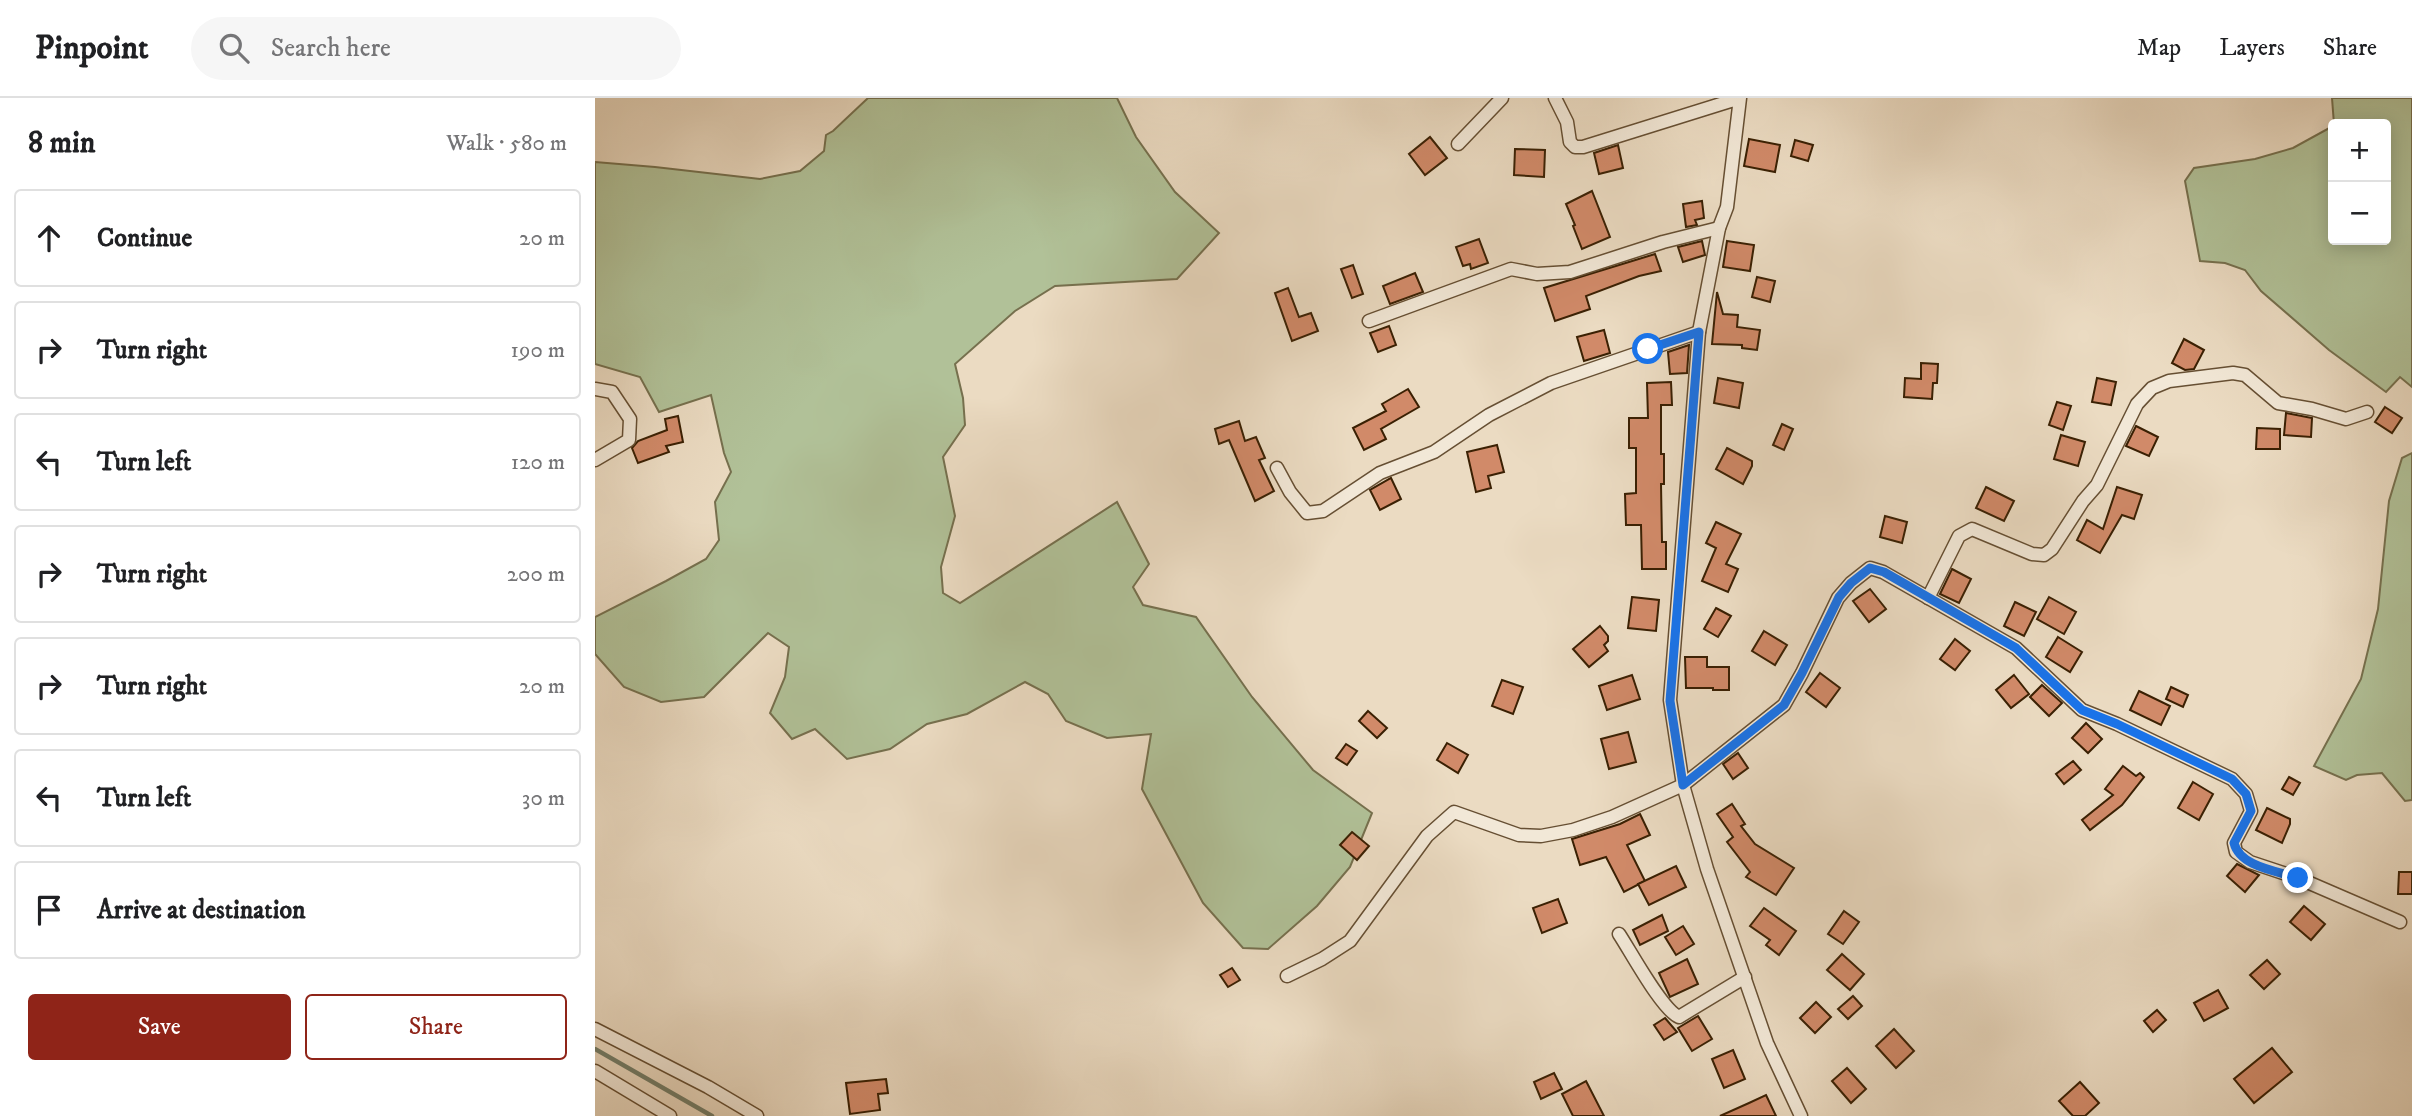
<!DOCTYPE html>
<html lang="en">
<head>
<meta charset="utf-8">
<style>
	:root { --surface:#fff; --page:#f6f6f6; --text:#202124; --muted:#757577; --line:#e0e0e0; --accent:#8f2418 }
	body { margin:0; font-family:"IM FELL DW Pica",serif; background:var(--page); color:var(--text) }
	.controls { position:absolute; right:21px; top:21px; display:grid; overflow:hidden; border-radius:7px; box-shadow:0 4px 18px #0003 }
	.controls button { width:63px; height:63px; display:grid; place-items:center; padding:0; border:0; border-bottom:2px solid var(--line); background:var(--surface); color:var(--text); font:35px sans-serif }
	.stop { position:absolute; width:21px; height:21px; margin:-16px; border:5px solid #1a73e8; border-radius:50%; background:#fff }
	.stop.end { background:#1a73e8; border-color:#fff; box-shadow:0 2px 7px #0008 }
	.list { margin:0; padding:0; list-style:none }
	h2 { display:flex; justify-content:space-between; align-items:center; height:91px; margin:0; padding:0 28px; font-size:30px }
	h2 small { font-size:23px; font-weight:400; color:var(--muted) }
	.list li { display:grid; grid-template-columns:46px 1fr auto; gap:21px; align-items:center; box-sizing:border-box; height:98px; margin:0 14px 14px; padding:0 14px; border:2px solid var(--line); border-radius:7px }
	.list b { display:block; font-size:26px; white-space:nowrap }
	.list em { font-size:23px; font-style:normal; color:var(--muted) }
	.actions { display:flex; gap:14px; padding:21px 28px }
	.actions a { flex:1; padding:16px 0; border:2px solid var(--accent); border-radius:7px; text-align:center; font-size:24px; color:var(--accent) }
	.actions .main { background:var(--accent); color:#fff }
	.icon { flex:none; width:38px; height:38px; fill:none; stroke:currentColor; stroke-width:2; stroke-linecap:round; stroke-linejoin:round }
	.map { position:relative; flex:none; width:1817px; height:1018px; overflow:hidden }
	header { display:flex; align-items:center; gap:42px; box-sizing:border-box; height:98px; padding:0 35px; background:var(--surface); border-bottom:2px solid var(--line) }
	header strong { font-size:33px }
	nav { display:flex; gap:38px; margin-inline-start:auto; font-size:24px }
	.search { width:490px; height:63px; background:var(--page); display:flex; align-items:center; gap:18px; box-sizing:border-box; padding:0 24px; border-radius:38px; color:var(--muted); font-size:26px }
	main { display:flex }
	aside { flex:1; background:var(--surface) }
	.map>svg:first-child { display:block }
	.green { fill:#b1c198; stroke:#76704e; stroke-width:2 }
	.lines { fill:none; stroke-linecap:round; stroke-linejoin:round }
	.stream { stroke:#737e6a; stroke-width:4.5 }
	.building { fill:#d18a69; stroke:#3a2003; stroke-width:2 }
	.street-casing { stroke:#664f33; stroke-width:15 }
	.street { stroke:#f2e8d7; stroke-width:12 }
	.route { stroke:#1a73e8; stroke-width:9 }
</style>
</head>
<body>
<header>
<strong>Pinpoint</strong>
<div class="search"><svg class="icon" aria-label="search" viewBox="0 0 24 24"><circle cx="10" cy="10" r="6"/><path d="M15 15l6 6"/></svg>Search here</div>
<nav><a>Map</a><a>Layers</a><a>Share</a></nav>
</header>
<main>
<aside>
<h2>8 min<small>Walk · 580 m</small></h2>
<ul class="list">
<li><svg class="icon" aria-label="ahead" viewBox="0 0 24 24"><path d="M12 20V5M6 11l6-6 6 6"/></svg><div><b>Continue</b></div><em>20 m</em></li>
<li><svg class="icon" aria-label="right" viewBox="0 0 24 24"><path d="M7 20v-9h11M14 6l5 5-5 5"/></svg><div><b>Turn right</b></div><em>190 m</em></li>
<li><svg class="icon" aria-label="left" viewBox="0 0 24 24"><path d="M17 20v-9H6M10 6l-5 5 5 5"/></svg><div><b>Turn left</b></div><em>120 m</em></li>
<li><svg class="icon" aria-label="right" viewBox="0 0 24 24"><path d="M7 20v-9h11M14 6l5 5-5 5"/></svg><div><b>Turn right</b></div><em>200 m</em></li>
<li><svg class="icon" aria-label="right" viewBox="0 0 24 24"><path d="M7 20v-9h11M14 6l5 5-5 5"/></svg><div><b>Turn right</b></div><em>20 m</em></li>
<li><svg class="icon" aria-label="left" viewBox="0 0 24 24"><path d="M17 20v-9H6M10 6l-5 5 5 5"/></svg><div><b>Turn left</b></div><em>30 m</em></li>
<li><svg class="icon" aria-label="arrive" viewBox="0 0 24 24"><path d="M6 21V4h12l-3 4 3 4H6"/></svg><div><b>Arrive at destination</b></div></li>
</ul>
<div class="actions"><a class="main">Save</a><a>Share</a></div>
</aside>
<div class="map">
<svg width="1817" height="1018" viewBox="0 0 1817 1018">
	<rect width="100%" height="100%" fill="#ebdbc2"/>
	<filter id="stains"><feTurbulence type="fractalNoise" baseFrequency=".00286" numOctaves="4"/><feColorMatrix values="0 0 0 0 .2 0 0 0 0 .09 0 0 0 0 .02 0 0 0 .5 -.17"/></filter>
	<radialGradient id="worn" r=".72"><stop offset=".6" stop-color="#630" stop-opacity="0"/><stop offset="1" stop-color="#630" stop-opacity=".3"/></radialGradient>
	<g class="green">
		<polygon points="273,0 522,0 541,39 580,94 624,135 582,181 460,188 420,213 360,266 368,300 370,327 348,359 360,418 346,469 348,495 365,505 522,404 554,466 538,489 548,507 601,519 657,599 718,672 777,715 755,769 722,808 673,851 648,850 608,805 547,691 556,636 512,640 471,623 453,596 430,584 372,616 332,626 295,651 252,661 220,631 197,641 175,615 190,579 194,549 173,535 109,599 66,604 29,589 0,556 0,519 71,483 111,461 124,442 120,404 136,374 129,355 116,297 64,314 45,279 0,266 0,64 60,69 165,81 205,73 229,53 231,37 238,33"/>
		<polygon points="1737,0 1817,0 1817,289 1805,279 1791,294 1734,252 1666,193 1650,172 1630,165 1605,163 1590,83 1599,70 1660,61 1698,50 1738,28 1738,142 1791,142 1791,26 1739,26"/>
		<polygon points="1817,355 1817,702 1810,703 1787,675 1762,677 1751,682 1719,668 1766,581 1783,511 1794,403 1807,360"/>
	</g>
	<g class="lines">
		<polyline class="stream" points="0,951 117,1018"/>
	</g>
	<g class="building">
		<polygon points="835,39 852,60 830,77 814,56"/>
		<polygon points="1154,41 1185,47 1180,74 1149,68"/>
		<polygon points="1200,42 1218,47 1213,63 1196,58"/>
		<polygon points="1023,47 1028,70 1004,76 999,55"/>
		<polygon points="920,51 950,52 949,79 919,77"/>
		<polygon points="997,93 1015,139 987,151 978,128 980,127 971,106"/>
		<polygon points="1107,103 1109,120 1100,122 1102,127 1091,129 1088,106"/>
		<polygon points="884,141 893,165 876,171 875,166 868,168 861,149"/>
		<polygon points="1107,143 1110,157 1088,164 1083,149"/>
		<polygon points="1132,143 1159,147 1155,173 1128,169"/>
		<polygon points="1060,156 1066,173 1044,178 991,198 995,211 960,223 949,190"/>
		<polygon points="758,167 768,196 757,200 746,171"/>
		<polygon points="820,175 828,194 795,206 788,188"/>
		<polygon points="1162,179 1180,183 1175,204 1157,199"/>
		<polygon points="693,190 704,219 716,215 723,233 697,243 680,195"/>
		<polygon points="1122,194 1128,216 1143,217 1142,229 1165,232 1162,252 1147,250 1147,247 1117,246"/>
		<polygon points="794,228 801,247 783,254 775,235"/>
		<polygon points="1009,232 1015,255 989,263 982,239"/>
		<polygon points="1589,241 1609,252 1599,271 1590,272 1577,265"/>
		<polygon points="1094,247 1092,275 1075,276 1073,254"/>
		<polygon points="1326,265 1343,266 1342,285 1338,285 1337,301 1309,299 1310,280 1326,281"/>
		<polygon points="1123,280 1148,285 1144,310 1119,305"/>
		<polygon points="1502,280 1521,284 1516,307 1497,304"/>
		<polygon points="1076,284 1077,307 1066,307 1066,356 1069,356 1069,386 1066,386 1067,444 1071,444 1071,471 1047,471 1046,427 1031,427 1030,396 1041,395 1041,350 1034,350 1034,320 1053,320 1052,285"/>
		<polygon points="813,291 824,309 786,331 791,341 769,352 758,330 791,313 787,306"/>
		<polygon points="1462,304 1476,308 1468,332 1454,327"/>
		<polygon points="1790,309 1807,320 1797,335 1780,324"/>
		<polygon points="1691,315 1717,320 1716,339 1689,337"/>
		<polygon points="83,318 88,344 71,348 74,354 43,365 37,350 43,343 72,332 70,321"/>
		<polygon points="644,323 650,343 661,339 670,360 664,362 679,393 660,403 634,342 624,346 620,331"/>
		<polygon points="1187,326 1198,331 1189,352 1178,347"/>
		<polygon points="1541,328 1563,339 1554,358 1531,348"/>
		<polygon points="1662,330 1685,331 1685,351 1661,351"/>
		<polygon points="1466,337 1490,344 1483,368 1459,361"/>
		<polygon points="902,347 909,374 893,378 896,390 881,394 872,354"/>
		<polygon points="1132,350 1157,363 1157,368 1148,386 1121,371"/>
		<polygon points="796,380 806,401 785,412 775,392"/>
		<polygon points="1391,389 1419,403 1409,423 1381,410"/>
		<polygon points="1522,389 1547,397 1539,421 1527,417 1505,455 1482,442 1492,422 1508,431"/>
		<polygon points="1290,418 1312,424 1307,445 1285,439"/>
		<polygon points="1121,424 1146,436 1131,466 1143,471 1133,494 1107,483 1121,450 1111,445"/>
		<polygon points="1357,471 1376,481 1364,505 1345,496"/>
		<polygon points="1275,491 1291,511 1274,524 1258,503"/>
		<polygon points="1037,499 1064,502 1061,533 1033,530"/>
		<polygon points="1454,499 1481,514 1469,536 1442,521"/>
		<polygon points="1420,504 1441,514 1429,538 1409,528"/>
		<polygon points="1121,510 1136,518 1123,539 1109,531"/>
		<polygon points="1005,528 1013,538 1013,543 1009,547 1013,553 994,569 978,551"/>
		<polygon points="1169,533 1192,547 1180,567 1157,553"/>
		<polygon points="1463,539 1487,554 1475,574 1451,559"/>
		<polygon points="1360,541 1375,553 1360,572 1345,561"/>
		<polygon points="1090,559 1112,559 1112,569 1134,569 1134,592 1118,592 1118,590 1091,590"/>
		<polygon points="1225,575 1245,590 1231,609 1211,594"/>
		<polygon points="1037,577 1045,601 1012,612 1004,588"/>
		<polygon points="1419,577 1434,596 1416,610 1401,592"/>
		<polygon points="907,582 928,589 918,616 897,608"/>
		<polygon points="1447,587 1467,605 1454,618 1435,599"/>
		<polygon points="1576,589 1593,597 1588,609 1571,601"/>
		<polygon points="1544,593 1575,608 1566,627 1535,612"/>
		<polygon points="773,613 792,630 782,640 764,623"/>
		<polygon points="1491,625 1507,641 1493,655 1477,640"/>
		<polygon points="1033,634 1041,664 1014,671 1006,641"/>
		<polygon points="852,645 873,657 863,675 842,662"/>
		<polygon points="751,646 762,653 752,667 741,660"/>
		<polygon points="1143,655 1153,670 1138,681 1128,666"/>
		<polygon points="1478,663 1486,672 1469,686 1461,676"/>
		<polygon points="1528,668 1541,678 1545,675 1549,679 1527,707 1495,732 1487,722 1518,697 1510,691"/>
		<polygon points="1694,679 1705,685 1698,697 1687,691"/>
		<polygon points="1598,684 1618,696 1604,722 1583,710"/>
		<polygon points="1137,706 1150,726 1146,728 1160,746 1199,770 1181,797 1151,779 1155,774 1132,744 1138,739 1122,716"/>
		<polygon points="1672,710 1695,721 1695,726 1687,745 1661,732"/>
		<polygon points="1045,716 1055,737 1032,747 1050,783 1029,794 1011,759 985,767 977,741 1025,726"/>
		<polygon points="757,734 774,748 762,762 745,747"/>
		<polygon points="1642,766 1664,777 1650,794 1632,778"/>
		<polygon points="1081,768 1091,789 1054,807 1043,786"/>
		<polygon points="1804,774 1817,774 1817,796 1803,796"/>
		<polygon points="963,801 972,825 947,835 938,810"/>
		<polygon points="1709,808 1730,826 1716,842 1695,824"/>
		<polygon points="1169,810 1201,833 1184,857 1171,847 1175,842 1155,828"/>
		<polygon points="1249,813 1264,824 1248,846 1233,836"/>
		<polygon points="1067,817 1073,833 1045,847 1038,832"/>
		<polygon points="1088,828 1099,846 1081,857 1070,839"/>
		<polygon points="1247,856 1269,876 1255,892 1232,872"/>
		<polygon points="1092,861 1103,886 1075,899 1064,875"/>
		<polygon points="1672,862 1685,876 1669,891 1655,877"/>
		<polygon points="637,870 645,882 633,889 625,877"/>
		<polygon points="1623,892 1633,910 1609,923 1599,905"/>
		<polygon points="1258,898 1267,908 1253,921 1243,911"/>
		<polygon points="1221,904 1236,919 1220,935 1205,920"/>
		<polygon points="1562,912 1571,922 1558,934 1549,923"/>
		<polygon points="1103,918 1117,941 1097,953 1083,930"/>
		<polygon points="1070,920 1082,934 1069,942 1059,927"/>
		<polygon points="1299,931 1319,953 1301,970 1281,948"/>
		<polygon points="1677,950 1697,974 1659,1005 1639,981"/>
		<polygon points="1138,952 1150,981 1129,990 1117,961"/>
		<polygon points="1252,970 1271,991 1256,1005 1237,983"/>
		<polygon points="959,975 967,991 946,1001 939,984"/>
		<polygon points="291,981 293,995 283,996 285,1012 255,1016 251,985"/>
		<polygon points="991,983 1009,1018 978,1018 967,996"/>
		<polygon points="1485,984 1504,1005 1490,1018 1478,1018 1464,1003"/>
		<polygon points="1171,997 1181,1018 1125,1018 1154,1005"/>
	</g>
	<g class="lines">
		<g class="street-casing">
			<g id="street">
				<polyline points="960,0 972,24 975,44 980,49 988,49 1145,0 1132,109 1124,130 1104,234 1075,602 1088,687 1112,771 1172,945 1206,1018"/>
				<polyline points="863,46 907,0"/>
				<polyline points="774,223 916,171 942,176 975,174 1068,144 1124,130"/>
				<polyline points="0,291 17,294 35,321 34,342 0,362"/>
				<polyline points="682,370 695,394 712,415 728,413 785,375 839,354 894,317 956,285 1104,234"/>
				<polyline points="1333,500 1364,438 1377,431 1437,456 1449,457 1457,451 1488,403 1502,387 1542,306 1557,290 1574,283 1638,275 1650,277 1683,305 1717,311 1751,321 1772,314"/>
				<path d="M 1024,836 C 1036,854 1067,912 1084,919 L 1150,879"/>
				<polyline points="692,878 727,861 755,843 832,738 859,714 924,737 946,738 978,732 1017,719 1088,687 1189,607 1207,575 1243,500 1256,485 1275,470 1288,474 1421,550 1487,612 1522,626 1637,681 1651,696 1656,713 1639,745 1641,754 1655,764 1703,780 1805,824"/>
				<polyline points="0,931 113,989 162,1018"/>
				<polyline points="0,973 75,1018"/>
			</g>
		</g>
		<use href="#street" class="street"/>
	</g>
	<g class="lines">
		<path class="route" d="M 1053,251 L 1104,234 L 1075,603 L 1088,687 L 1189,607 L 1207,575 L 1244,499 L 1256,485 L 1275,470 L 1289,474 L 1421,550 L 1487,612 L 1522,626 L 1637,681 L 1651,696 L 1656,713 L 1639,745 C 1645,769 1682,773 1703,780"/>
	</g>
	<rect width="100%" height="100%" filter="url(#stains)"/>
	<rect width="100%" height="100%" fill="url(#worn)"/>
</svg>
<div class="controls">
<button>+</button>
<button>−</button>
</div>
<div class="stop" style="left:1053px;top:251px"></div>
<div class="stop end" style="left:1703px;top:780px"></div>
</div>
</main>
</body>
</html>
